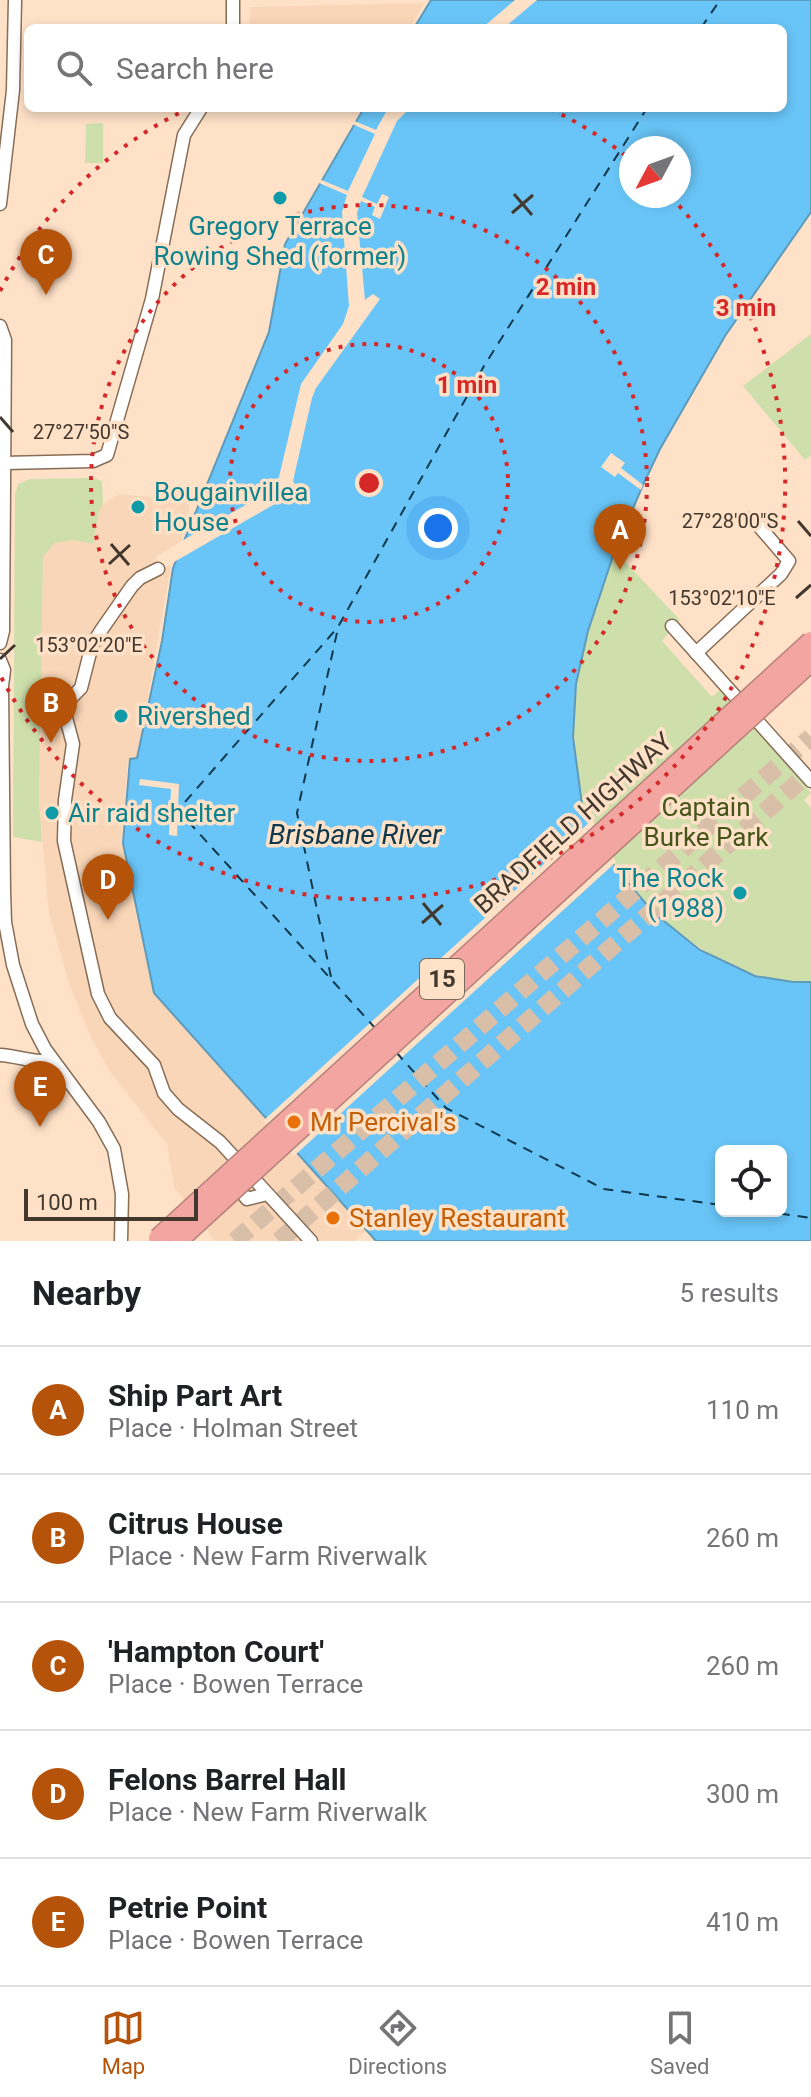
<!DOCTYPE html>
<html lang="en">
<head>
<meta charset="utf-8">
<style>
	:root { --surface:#fff; --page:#f2f2f2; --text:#202124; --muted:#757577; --line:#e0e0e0; --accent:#b45309 }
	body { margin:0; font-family:Roboto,sans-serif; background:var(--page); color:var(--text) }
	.controls { position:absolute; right:24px; bottom:24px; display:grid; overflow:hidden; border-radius:12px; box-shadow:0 4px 12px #0003 }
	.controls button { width:72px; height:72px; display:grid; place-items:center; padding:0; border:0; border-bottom:2px solid var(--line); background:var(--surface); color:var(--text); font:40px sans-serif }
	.compass { position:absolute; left:619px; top:136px; width:72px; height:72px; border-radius:50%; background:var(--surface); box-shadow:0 4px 12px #0003; rotate:229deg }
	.scale { position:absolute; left:24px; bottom:20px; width:174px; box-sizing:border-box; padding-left:8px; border:4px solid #43382e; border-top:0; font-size:22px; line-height:28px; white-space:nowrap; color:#43382e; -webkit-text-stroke:6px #fee1c7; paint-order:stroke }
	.you { position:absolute; left:438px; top:528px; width:28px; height:28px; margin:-20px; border:6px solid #fff; border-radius:50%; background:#1a73e8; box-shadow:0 0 0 12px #1a73e833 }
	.badge { display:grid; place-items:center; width:52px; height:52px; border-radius:50%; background:var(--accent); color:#fff; font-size:26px; font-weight:700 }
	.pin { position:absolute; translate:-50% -66px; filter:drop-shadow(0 2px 4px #0008) }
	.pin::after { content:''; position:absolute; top:42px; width:28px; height:24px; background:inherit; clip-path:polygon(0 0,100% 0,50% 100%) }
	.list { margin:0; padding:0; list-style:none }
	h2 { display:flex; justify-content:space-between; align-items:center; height:104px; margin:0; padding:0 32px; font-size:34px }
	h2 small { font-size:26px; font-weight:400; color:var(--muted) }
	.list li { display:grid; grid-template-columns:52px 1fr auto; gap:24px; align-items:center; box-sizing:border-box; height:128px; padding:0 32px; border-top:2px solid var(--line) }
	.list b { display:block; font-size:30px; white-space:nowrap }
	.list p { margin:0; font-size:26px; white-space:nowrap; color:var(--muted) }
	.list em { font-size:26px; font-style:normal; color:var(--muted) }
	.icon { flex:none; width:44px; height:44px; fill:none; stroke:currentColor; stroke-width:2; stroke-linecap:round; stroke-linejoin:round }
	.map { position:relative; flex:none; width:811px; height:1241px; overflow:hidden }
	.search { position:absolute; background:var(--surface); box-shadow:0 4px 12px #0003; left:24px; right:24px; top:24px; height:88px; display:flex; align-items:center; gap:20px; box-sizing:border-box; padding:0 28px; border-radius:12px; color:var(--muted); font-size:30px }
	.sheet { height:744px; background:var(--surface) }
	nav { display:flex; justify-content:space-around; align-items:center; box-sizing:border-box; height:112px; border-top:2px solid var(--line); background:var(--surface); font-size:22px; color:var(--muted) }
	nav a { display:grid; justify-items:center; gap:4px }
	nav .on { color:var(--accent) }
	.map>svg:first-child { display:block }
	.built { fill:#f9d6b7 }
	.green { fill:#cedfab }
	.water { fill:#69c5f7; stroke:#5e9bbb; stroke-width:2; fill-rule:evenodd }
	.pier { fill:#fee1c7 }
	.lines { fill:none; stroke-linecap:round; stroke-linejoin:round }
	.ferry { stroke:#0f384c; stroke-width:2; stroke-dasharray:10 8; stroke-linecap:butt }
	.highway-tunnel { stroke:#d9bfa8; stroke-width:18; stroke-dasharray:18 9; stroke-linecap:butt }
	.minor-casing { stroke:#876d56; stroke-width:15 }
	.minor { stroke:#fff; stroke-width:12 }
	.highway-bridge-casing { stroke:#b58079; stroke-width:21; stroke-linecap:butt }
	.highway-bridge { stroke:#f3a6a1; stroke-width:18 }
	.ticks { fill:none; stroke:#43382e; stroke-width:3 }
	.ring { fill:none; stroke:#d62828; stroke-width:4; stroke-dasharray:4 8 }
	.culture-dot { fill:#0f9aa8; stroke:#fee1c7; stroke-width:3 }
	.food-dot { fill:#e8710a; stroke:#fee1c7; stroke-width:3 }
	.labels { text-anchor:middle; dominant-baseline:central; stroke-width:7; stroke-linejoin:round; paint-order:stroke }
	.shield { fill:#fee1c7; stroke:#7b6b5c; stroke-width:2 }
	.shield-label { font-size:24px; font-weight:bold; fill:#43382e }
	.culture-label { font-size:26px; fill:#0d838f; stroke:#fee1c7; text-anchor:start }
	.park-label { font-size:26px; fill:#455519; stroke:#fee1c7 }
	.street-label { font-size:26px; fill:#43382e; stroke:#fee1c7 }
	.food-label { font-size:26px; fill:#c56008; stroke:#fee1c7; text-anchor:start }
	.water-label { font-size:28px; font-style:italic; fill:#0f384c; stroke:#fee1c7 }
	.ticks-label { font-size:20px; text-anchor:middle; fill:#43382e; stroke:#fee1c7; stroke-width:7; stroke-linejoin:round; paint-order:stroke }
	.centre { fill:#d62828; stroke:#fee1c7; stroke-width:4 }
	.ring-label { font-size:24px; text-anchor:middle; font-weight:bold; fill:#d62828; stroke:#fee1c7; stroke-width:7; stroke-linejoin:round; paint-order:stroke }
</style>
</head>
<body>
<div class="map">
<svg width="811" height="1241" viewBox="0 0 811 1241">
	<rect width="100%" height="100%" fill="#fee1c7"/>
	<g class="built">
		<polygon points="424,3 410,28 249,28 251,7"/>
		<polygon points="120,494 184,501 190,505 181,542 155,557 163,568 171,565 137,758 128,759 121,843 135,872 134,901 154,994 261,1113 370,1227 355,1241 215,1241 174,1187 167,1144 110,1072 90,1035 70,986 49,913 39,800 43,556 54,543 75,540 93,544 99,512 103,504"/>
	</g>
	<g class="green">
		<polygon points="103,123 103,163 85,163 86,124"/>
		<polygon points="811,334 811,455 805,460 743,386"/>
		<polygon points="93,478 102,481 103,504 99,512 93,544 75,540 54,543 43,557 39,800 42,842 13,837 15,494 18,484 30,479"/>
		<path d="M 614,553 L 619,555 L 680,620 L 662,641 L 712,697 L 723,687 L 811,793 L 804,800 L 811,808 L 811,982 C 759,984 713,960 673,928 C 638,899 601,857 584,814 C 581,805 581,793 580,784 C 575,750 570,715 576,681 C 585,637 600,595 614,553 Z"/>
	</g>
	<path class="water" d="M 431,0 L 811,0 L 811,212 L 725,336 L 660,449 L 643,485 L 614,553 L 588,631 L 576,684 L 573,737 L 583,812 L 616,869 L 654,913 L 700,950 L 755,976 L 793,982 L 811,982 L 811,1241 L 376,1241 L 154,993 L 123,843 L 130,759 L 137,758 L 162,641 L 173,568 L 269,332 L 285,244 L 364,108 L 783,108 L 783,28 L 414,28 ZM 631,148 L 679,148 L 679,196 L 631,196 ZM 721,1151 L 781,1151 L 781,1211 L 721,1211 Z"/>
	<g class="pier">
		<polygon points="515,0 537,0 504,28 482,28"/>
		<polygon points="388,108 410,108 397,121 362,197 377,204 382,194 389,197 380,219 372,215 375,207 361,201 357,213 365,300 373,294 380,299 316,388 312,398 293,481 295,484 301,483 309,488 273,505 169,565 178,543 265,494 278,481 301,384 343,324 349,306 342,212 347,195 317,182 319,179 348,191 375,134 350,123 352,120 376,130"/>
		<polygon points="611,453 625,463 621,468 643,485 641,490 618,473 615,477 601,467"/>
		<polygon points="140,779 179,784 177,836 169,835 171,789 139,785"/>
		<polygon points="592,820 616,862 294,1156 263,1121"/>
	</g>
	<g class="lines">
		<g class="ferry">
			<polyline points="701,28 720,0"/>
			<polyline points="331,977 297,813 338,628"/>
			<polyline points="376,1029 178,810 338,627 484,366 647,108"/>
			<polyline points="396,1052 446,1108 604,1189 721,1205"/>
			<polyline points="762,1211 811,1218"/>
		</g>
		<g class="highway-tunnel">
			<polyline points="235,1241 811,737"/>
			<polyline points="279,1241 811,771"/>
		</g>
		<g class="minor-casing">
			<g id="minor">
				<polyline points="233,0 233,28"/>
				<polyline points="0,204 13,90 15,0"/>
				<polyline points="0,326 5,340 3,631 0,643"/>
				<polyline points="4,463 93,461 107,455 152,299 184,135 201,108"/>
				<polyline points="158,569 140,578 132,586 102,629 92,645 81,688 66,703 64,710 73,744 65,800 64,841 98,994 110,1018 154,1065 164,1093 178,1109 220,1142 311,1241"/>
				<polyline points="672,626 811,781"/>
				<polyline points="696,653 781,574 789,561 752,518"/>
				<polyline points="0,660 4,670 2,686 4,892 5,922 13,965 32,1024 45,1049 99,1122 114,1149 122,1194 121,1241"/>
				<path d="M 0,1055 C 18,1056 33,1063 51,1061"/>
				<polyline points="234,1183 247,1199 267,1194"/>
			</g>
		</g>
		<use href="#minor" class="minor"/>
		<g class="highway-bridge-casing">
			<g id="highway-bridge">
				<polyline points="158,1238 811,641"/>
				<polyline points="178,1241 811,662"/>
			</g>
		</g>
		<use href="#highway-bridge" class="highway-bridge"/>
	</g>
	<path class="ticks" d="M 514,194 L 532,215M 512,213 L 533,195M 0,417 L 13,432M 798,521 L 811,536M 111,544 L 129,565M 109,564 L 130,545M 796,598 L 811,585M 0,659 L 15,645M 423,903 L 441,925M 422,923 L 443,905"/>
	<g class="ring">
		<circle cx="369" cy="483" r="139"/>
		<circle cx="369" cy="483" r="278"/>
		<path d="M0 291A416 416 0 0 1 187 109M551 109A416 416 0 0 1 631 160M671 197A416 416 0 1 1 0 675"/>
	</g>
	<g class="culture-dot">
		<circle cx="280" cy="198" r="8"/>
		<circle cx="138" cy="507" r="8"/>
		<circle cx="121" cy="716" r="8"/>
		<circle cx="52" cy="813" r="8"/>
		<circle cx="740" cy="893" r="8"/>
	</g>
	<g class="food-dot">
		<circle cx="294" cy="1122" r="8"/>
		<circle cx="333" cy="1218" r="8"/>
	</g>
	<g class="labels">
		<rect class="shield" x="420" y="959" width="44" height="40" rx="6"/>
		<g class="shield-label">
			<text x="442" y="979">15</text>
		</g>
		<g class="culture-label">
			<text x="280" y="226" text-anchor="middle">Gregory Terrace<tspan x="280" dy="30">Rowing Shed (former)</tspan></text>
			<text x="154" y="492">Bougainvillea<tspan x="154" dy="30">House</tspan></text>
			<text x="137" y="716">Rivershed</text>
			<text x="68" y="813">Air raid shelter</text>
			<text x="724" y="878" text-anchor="end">The Rock<tspan x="724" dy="30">(1988)</tspan></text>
		</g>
		<g class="park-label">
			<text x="706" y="807">Captain<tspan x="706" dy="30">Burke Park</tspan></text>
		</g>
		<g class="street-label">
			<text transform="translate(573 823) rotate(-42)">BRADFIELD HIGHWAY</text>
		</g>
		<g class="food-label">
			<text x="310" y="1122">Mr Percival's</text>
			<text x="349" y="1218">Stanley Restaurant</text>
		</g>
		<g class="water-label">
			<text x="355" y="834">Brisbane River</text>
		</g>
	</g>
	<g class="ticks-label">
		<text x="81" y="439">27°27'50"S</text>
		<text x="730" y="528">27°28'00"S</text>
		<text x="722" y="605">153°02'10"E</text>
		<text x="89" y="652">153°02'20"E</text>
	</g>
	<circle cx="369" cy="483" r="12" class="centre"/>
	<g class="ring-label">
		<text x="566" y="295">2 min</text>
		<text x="746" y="316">3 min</text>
		<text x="467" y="393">1 min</text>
	</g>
</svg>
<div class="controls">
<button><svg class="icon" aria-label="locate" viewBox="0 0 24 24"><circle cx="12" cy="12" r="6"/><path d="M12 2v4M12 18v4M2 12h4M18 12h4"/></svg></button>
</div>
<svg class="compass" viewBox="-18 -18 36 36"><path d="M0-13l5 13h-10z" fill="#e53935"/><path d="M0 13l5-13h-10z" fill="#757577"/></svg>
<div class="scale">100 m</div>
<div class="you"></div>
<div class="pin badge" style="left:620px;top:570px">A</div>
<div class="pin badge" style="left:51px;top:743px">B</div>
<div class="pin badge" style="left:46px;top:295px">C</div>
<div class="pin badge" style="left:108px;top:920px">D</div>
<div class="pin badge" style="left:40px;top:1127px">E</div>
<div class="search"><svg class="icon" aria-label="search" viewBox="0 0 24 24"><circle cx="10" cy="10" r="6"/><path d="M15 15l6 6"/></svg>Search here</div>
</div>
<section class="sheet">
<h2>Nearby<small>5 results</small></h2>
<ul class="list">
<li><span class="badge">A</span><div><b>Ship Part Art</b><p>Place · Holman Street</p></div><em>110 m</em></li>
<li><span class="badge">B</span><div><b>Citrus House</b><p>Place · New Farm Riverwalk</p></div><em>260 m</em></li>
<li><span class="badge">C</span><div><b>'Hampton Court'</b><p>Place · Bowen Terrace</p></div><em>260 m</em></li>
<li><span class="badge">D</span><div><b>Felons Barrel Hall</b><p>Place · New Farm Riverwalk</p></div><em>300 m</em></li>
<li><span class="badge">E</span><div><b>Petrie Point</b><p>Place · Bowen Terrace</p></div><em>410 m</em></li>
</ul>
</section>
<nav>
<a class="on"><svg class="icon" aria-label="map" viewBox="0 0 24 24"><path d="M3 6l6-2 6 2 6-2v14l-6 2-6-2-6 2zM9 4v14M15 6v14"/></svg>Map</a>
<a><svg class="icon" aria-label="directions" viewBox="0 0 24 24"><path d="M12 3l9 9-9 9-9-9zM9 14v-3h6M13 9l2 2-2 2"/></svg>Directions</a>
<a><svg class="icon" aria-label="saved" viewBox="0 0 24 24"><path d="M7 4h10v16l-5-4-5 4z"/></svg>Saved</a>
</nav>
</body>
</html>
